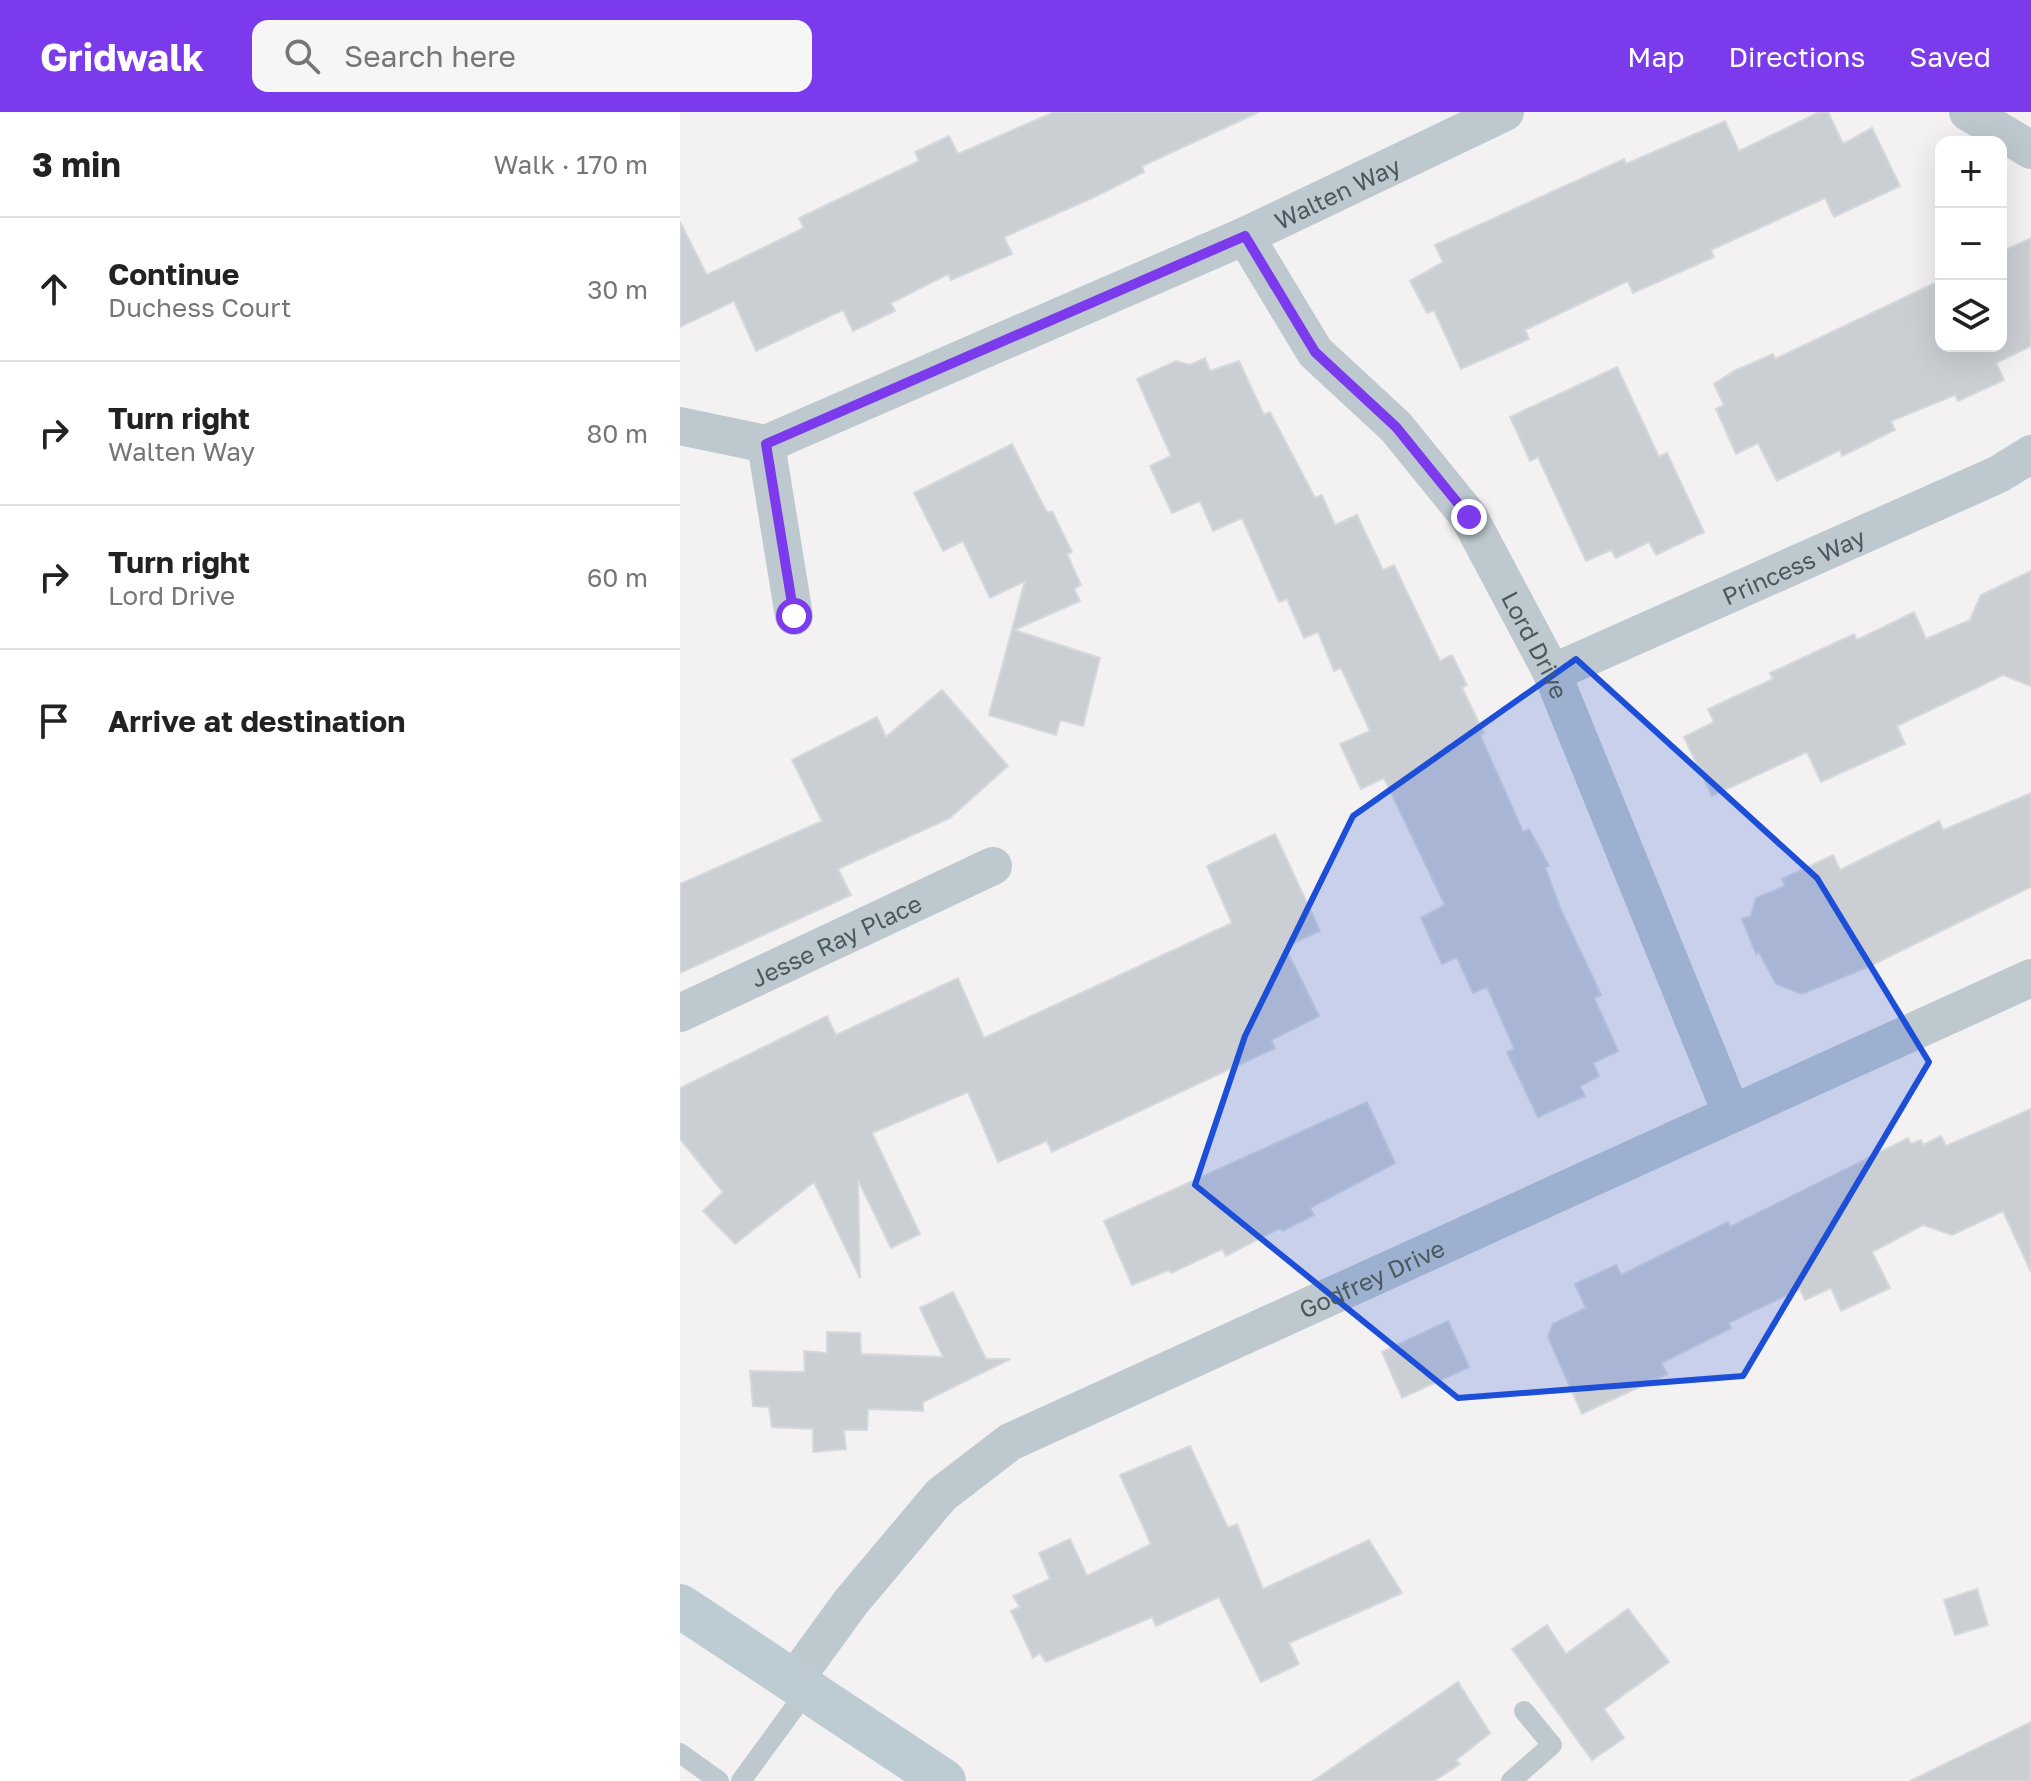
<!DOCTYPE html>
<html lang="en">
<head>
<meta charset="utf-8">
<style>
	:root { --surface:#fff; --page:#f6f6f6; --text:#222; --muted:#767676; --line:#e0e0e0; --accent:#7c3aed }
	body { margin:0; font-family:"Golos Text",sans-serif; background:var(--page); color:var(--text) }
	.controls { position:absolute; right:24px; top:24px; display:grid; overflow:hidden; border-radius:16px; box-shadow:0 8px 32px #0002 }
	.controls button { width:72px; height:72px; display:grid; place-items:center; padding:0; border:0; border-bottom:2px solid var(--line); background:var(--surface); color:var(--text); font:40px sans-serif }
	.stop { position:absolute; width:24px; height:24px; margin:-18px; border:6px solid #7c3aed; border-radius:50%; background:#fff }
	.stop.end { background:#7c3aed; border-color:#fff; box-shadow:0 2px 8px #0008 }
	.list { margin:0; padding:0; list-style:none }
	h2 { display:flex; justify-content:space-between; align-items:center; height:104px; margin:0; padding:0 32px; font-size:34px }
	h2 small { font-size:26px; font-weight:400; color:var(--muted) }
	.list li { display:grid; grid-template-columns:52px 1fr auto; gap:24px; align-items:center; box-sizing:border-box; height:144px; padding:0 32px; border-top:2px solid var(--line) }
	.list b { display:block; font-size:30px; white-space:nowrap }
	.list p { margin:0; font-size:26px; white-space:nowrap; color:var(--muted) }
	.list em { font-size:26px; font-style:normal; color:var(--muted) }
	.icon { flex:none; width:44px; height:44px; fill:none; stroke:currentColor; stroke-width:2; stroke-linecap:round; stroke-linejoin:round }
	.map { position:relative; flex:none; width:1351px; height:1669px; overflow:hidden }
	header { display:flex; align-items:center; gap:48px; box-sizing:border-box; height:112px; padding:0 40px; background:var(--accent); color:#fff }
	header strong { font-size:38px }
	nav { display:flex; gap:44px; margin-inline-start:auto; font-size:28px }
	.search { width:560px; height:72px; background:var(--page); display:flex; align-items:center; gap:20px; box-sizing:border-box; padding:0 28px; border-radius:16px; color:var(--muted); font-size:30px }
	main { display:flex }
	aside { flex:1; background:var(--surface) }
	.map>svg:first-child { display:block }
	.building { fill:#cbcfd4; stroke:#d5d9dc; stroke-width:2 }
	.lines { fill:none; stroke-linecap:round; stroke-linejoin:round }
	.lane { stroke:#bdc9ce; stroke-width:20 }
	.street { stroke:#bdc9ce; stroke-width:38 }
	.secondary { stroke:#bdccd2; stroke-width:44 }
	.route { stroke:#7c3aed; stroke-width:10 }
	.marked { fill:#1d4ed8; fill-opacity:0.2; stroke:#1d4ed8; stroke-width:6; stroke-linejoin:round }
	.labels { text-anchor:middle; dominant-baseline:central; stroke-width:8; stroke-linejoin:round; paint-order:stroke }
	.street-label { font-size:24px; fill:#49595f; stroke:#fff }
</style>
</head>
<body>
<header>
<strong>Gridwalk</strong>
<div class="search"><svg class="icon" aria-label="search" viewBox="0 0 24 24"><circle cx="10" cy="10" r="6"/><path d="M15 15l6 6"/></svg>Search here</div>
<nav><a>Map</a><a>Directions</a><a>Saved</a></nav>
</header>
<main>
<aside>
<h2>3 min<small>Walk · 170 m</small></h2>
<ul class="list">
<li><svg class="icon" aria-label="ahead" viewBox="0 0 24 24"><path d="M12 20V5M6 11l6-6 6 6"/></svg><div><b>Continue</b><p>Duchess Court</p></div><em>30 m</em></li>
<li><svg class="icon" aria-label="right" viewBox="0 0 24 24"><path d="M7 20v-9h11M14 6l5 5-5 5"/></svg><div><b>Turn right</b><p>Walten Way</p></div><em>80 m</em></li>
<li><svg class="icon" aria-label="right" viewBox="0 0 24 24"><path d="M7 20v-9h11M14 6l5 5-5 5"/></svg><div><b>Turn right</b><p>Lord Drive</p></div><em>60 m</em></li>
<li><svg class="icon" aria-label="arrive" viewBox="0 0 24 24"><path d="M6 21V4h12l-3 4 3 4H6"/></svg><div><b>Arrive at destination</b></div></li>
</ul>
</aside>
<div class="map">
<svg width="1351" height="1669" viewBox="0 0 1351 1669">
	<rect width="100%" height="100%" fill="#f3f1f2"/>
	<g class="building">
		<polygon points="374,0 579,0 462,54 464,60 412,86 324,125 332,142 271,168 268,162 211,191 215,199 173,219 163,198 76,239 54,189 0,215 0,110 27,163 124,116 119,106 239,49 235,40 269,24 278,42"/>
		<polygon points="1139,0 1148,0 1163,32 1192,16 1220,74 1154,105 1145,86 1031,138 1034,145 953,181 948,169 845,218 849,227 781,257 754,198 747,201 730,169 763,150 755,133 944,47 946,52 1045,9 1059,39"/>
		<polygon points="1351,126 1351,234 1316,251 1324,268 1278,289 1275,283 1211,309 1215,318 1162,344 1160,338 1097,369 1078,331 1056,342 1036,297 1044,293 1034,272 1054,259 1093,242 1095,247 1261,168 1261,234 1321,234 1321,140"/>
		<polygon points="525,246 530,259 559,249 584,303 590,300 635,386 642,383 655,413 677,403 703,458 714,453 760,549 772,543 787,573 782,576 804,621 800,623 843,720 849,717 869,754 865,755 881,798 921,883 914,886 938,939 913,951 919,964 900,974 905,984 858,1005 827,940 834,937 833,933 807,875 793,881 777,845 762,852 741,806 765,793 704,666 681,677 660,632 690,619 661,556 654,559 638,520 624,526 607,487 599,490 562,406 533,419 520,389 492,401 470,354 491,344 457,267 496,249 510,253"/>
		<polygon points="937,255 979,345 987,341 1024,420 976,443 969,430 936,446 931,438 906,449 858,345 850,349 830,305"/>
		<polygon points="332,332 365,397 368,401 372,399 392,440 387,442 401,473 394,477 400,489 334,518 420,546 403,614 380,608 376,623 309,603 345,469 310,486 283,429 263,439 234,381"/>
		<polygon points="1351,459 1351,574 1323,563 1217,614 1225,632 1141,670 1127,640 1032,684 1004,625 1034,610 1028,597 1093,567 1090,561 1174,522 1177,528 1234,500 1246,527 1290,508 1301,483"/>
		<polygon points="262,578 328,654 270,706 158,757 171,783 0,861 0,772 142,709 112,648 197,605 206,625"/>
		<polygon points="1351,681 1351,775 1190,854 1122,882 1096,872 1079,840 1076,842 1062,807 1071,804 1076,786 1105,774 1102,767 1153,743 1160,758 1259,709 1263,718"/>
		<polygon points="595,722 640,819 605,835 639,904 591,928 595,936 372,1040 367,1029 318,1050 288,980 192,1021 240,1122 211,1136 178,1068 180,1166 134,1070 55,1132 23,1099 43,1080 0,1027 0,976 147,904 156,923 278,866 304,926 552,811 527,754"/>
		<polygon points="687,990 715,1051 630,1096 634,1103 602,1119 600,1116 546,1144 542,1137 491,1161 489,1158 452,1173 424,1109"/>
		<polygon points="1351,997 1351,1160 1323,1099 1272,1123 1243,1113 1192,1140 1210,1176 1161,1199 1151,1176 1125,1188 1120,1177 1048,1211 1051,1216 981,1251 987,1262 902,1302 868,1225 873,1212 906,1196 895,1172 936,1153 941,1163 1048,1110 1050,1115 1228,1026 1231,1032 1241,1028 1243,1033 1261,1024 1266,1034"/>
		<polygon points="273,1180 306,1247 330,1247 243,1290 243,1299 188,1297 187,1318 164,1318 166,1337 133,1340 133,1317 92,1315 89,1295 73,1294 70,1259 125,1260 124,1239 147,1241 147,1220 180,1221 181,1242 263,1245 240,1196"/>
		<polygon points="768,1209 789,1255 722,1286 702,1240"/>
		<polygon points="510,1334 548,1416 557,1412 583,1477 689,1428 722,1481 609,1531 619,1552 581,1570 539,1485 476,1514 472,1505 366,1550 360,1541 353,1546 331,1499 340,1495 333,1484 370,1467 359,1441 390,1427 407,1464 471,1432 440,1363"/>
		<polygon points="1297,1477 1308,1513 1275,1523 1264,1488"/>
		<polygon points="948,1497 989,1550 924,1597 944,1626 912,1648 832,1537 867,1513 886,1542"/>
		<polygon points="778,1570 810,1621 776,1648 780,1652 754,1669 633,1669"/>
		<polygon points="1351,1610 1351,1669 1230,1669"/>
	</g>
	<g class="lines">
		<g class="lane">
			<polyline points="0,1641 39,1669"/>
			<polyline points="61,1669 126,1580"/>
			<polyline points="831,1669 872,1633 844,1599"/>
		</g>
		<g class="street">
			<polyline points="1288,0 1351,38"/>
			<path id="s1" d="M 565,124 L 635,240 L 716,315 L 789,405 L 872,561 L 1051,1000"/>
			<path id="s2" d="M 0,314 L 86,332 L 565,124 L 825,0"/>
			<polyline points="86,332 114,504"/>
			<path id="s3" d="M 872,561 L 1319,362 L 1351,342"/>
			<path id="s4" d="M 0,901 L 313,754"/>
			<path id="s5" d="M 112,1571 L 171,1490 L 261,1383 L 330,1330 L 1351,866"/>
		</g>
		<polyline class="secondary" points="0,1494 264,1669"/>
	</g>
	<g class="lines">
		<polyline class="route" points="114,504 86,332 565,124 635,240 716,315 789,405"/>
	</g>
	<path class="marked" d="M 896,547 L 1137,766 L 1249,950 L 1063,1264 L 778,1286 L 515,1073 L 565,924 L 673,704 Z"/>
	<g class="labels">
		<g class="street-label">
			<text stroke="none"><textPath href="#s2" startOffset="712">Walten Way</textPath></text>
			<text stroke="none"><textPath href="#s3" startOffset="264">Princess Way</textPath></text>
			<text stroke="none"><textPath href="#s1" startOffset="506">Lord Drive</textPath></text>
			<text stroke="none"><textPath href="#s4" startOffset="172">Jesse Ray Place</textPath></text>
			<text stroke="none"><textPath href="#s5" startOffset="724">Godfrey Drive</textPath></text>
		</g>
	</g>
</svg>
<div class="controls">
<button>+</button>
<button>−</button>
<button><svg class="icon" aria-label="layers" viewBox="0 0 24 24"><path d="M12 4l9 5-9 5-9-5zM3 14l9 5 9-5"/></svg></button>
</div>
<div class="stop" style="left:114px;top:504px"></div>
<div class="stop end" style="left:789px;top:405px"></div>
</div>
</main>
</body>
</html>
